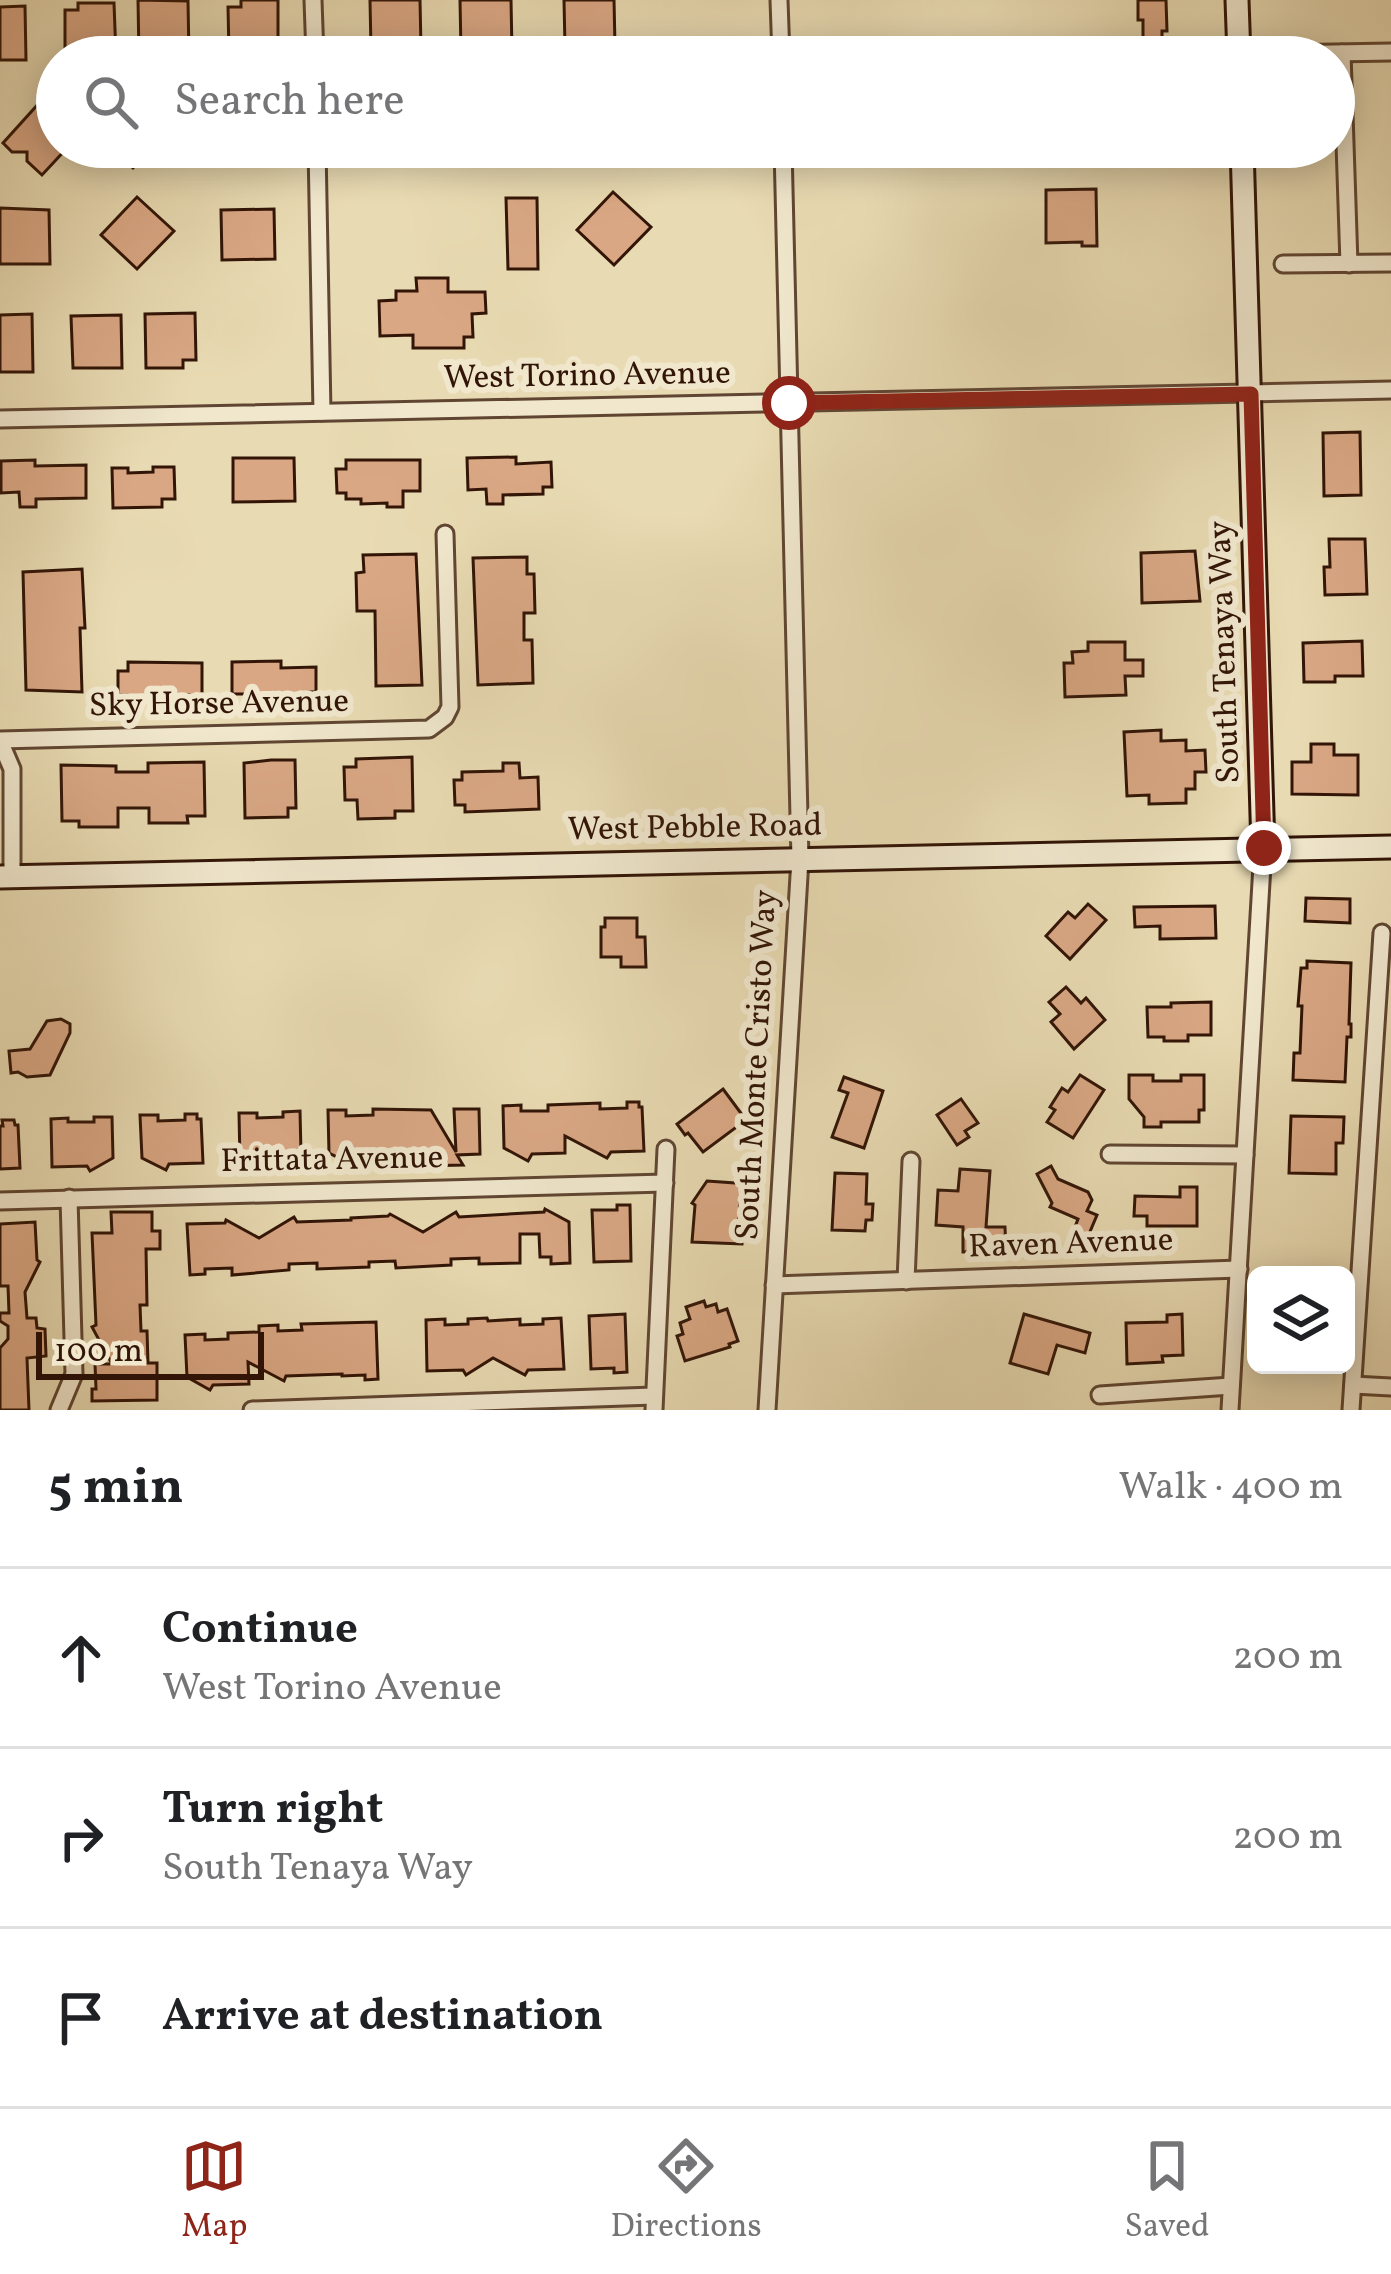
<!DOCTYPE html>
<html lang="en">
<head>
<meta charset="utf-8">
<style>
	:root { --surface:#fff; --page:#f6f6f6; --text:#202124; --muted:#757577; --line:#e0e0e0; --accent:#8f2418 }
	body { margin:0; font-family:Vollkorn,serif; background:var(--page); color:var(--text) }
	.controls { position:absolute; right:36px; bottom:36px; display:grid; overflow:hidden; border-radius:18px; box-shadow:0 6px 30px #0003 }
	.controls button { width:108px; height:108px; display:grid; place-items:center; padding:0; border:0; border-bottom:3px solid var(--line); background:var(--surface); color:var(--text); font:60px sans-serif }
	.scale { position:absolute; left:36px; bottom:30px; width:228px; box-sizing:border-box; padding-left:12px; border:6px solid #321507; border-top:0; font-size:33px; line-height:42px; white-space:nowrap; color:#321507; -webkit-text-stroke:9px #f0e7cd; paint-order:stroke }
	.stop { position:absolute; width:36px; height:36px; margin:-27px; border:9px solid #8f2418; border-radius:50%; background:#fff }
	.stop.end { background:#8f2418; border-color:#fff; box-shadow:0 3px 12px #0008 }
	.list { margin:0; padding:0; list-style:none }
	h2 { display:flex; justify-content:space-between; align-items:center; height:156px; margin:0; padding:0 48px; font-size:51px }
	h2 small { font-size:39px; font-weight:400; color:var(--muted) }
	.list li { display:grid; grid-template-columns:78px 1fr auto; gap:36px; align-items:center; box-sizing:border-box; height:180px; padding:0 48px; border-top:3px solid var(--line) }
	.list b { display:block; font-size:45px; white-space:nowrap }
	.list p { margin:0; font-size:39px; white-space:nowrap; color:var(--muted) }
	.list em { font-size:39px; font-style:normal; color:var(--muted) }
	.icon { flex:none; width:66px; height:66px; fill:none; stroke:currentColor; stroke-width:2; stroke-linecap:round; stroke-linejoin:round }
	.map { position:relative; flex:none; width:1391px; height:1410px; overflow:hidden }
	.search { position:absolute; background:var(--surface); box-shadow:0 6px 30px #0003; left:36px; right:36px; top:36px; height:132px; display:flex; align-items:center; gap:30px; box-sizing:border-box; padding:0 42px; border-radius:66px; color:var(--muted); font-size:45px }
	.sheet { height:696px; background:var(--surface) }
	nav { display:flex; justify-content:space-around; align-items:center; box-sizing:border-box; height:168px; border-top:3px solid var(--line); background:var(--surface); font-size:33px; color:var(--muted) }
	nav a { display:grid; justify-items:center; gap:6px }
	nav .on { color:var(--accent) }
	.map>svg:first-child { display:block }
	.building { fill:#d9a784; stroke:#321507; stroke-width:3 }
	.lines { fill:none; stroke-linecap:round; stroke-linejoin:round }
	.street-casing { stroke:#604632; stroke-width:21 }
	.secondary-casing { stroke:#321507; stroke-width:27 }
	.street { stroke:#f0e7cd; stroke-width:15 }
	.secondary { stroke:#f0e7cd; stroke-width:21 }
	.route { stroke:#8f2418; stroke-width:15 }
	.labels { text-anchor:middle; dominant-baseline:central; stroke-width:12; stroke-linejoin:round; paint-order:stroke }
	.street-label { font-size:33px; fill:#321507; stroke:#f0e7cd }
</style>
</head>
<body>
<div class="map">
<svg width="1391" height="1410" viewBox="0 0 1391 1410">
	<rect width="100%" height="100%" fill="#e8dab2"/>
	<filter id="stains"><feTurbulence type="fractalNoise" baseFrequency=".00167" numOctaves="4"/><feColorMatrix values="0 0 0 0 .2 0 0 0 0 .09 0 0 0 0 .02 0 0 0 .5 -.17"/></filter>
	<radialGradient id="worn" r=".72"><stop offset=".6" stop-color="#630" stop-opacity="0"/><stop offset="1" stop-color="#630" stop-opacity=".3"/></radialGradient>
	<g class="building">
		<polygon points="138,0 188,1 189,57 139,57"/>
		<polygon points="241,0 278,0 278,53 229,54 228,7 241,7"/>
		<polygon points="370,0 420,0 421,49 371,50"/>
		<polygon points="460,0 511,0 512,51 461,52"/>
		<polygon points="564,0 614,0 615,46 565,47"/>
		<polygon points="1138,0 1166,0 1167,31 1162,31 1162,47 1143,46 1143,20 1138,20"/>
		<polygon points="78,3 114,3 116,56 65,56 65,10 78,10"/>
		<polygon points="25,6 26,60 0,60 0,7"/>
		<polygon points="41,101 57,116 57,147 68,147 42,175 27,161 27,152 12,152 3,143"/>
		<polygon points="111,147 153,147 133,168"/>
		<polygon points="474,147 510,147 493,165"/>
		<polygon points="1096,189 1097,246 1082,246 1082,242 1046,243 1046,190"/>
		<polygon points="613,192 651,227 614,265 577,230"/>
		<polygon points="137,197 174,231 137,269 101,235"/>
		<polygon points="506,198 537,198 538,269 508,269"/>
		<polygon points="0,208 49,210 50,264 0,264"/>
		<polygon points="274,209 275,259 222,260 221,210"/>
		<polygon points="416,278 448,278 448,292 485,292 486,313 472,314 473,337 464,337 464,348 413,348 413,335 380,336 379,301 396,300 396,291 417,291"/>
		<polygon points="195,313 196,360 183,360 183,368 146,368 145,314"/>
		<polygon points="32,314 33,372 0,372 0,315"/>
		<polygon points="121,315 122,368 73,368 71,316"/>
		<polygon points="1360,432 1361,495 1324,496 1323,433"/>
		<polygon points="516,457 516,464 551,462 552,487 543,487 543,494 503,495 503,504 487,504 486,489 468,490 467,458"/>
		<polygon points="233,458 294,458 295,501 233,502"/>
		<polygon points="35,460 35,466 86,465 86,498 36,499 36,507 20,507 19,492 1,493 1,461"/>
		<polygon points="346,460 420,460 420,491 403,491 403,507 387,507 387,503 361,504 361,499 346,499 346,493 337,493 336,469 346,469"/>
		<polygon points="153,467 174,467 175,499 162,499 162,507 113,508 112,468 128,468 128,473 153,472"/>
		<polygon points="1329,539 1365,539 1367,594 1325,595 1324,567 1330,567"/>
		<polygon points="1195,551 1200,601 1142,603 1141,553"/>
		<polygon points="416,554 422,685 376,686 375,611 357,611 356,573 364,572 363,555"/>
		<polygon points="527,557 527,574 534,574 535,613 524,613 524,640 532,640 533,683 478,685 473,558"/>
		<polygon points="82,569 85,628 80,628 82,692 26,690 23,572"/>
		<polygon points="1362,641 1363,676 1335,676 1335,682 1304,682 1303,643"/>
		<polygon points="1088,642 1125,642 1125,660 1143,660 1143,676 1125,676 1126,695 1065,697 1064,663 1073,663 1072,652 1088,651"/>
		<polygon points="281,661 281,668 316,667 316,692 308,692 308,699 267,699 267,708 251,708 251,694 232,694 232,662"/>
		<polygon points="128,662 202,663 202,695 185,695 185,709 168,709 168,705 127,701 127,695 118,695 118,671 128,671"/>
		<polygon points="1161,730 1161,741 1186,740 1186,751 1205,750 1206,772 1195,772 1195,789 1186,789 1186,803 1149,804 1149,795 1127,796 1124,732"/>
		<polygon points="1311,744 1334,744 1334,755 1358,755 1358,795 1292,794 1292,762 1311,762"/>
		<polygon points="412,757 413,811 395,811 395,818 358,819 357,800 345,800 344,767 356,767 356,759"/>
		<polygon points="271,760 295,760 296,808 288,808 288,817 245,818 244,763"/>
		<polygon points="204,762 205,816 187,816 188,823 149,823 149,808 118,808 118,827 79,827 79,821 62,821 61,765 116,766 116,772 148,772 148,763"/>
		<polygon points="503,763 519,763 520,778 538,777 539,809 465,812 465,805 455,805 454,780 462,780 462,772 503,771"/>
		<polygon points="1306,898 1350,899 1350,923 1305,921"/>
		<polygon points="1088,904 1106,920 1070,959 1046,936 1068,912 1075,918"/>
		<polygon points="1215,906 1216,938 1160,939 1160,926 1135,927 1134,907"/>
		<polygon points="605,918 637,918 637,937 645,937 646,967 621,967 621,957 601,957 601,927 605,927"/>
		<polygon points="1307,961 1351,963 1349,1024 1351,1024 1351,1037 1347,1037 1345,1082 1293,1080 1294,1053 1300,1053 1302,1006 1298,1006 1301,968 1307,968"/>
		<polygon points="1066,987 1081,1003 1086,998 1105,1020 1074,1049 1051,1022 1060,1014 1049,1002"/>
		<polygon points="1211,1002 1211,1035 1188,1035 1188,1041 1164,1041 1164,1037 1148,1037 1147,1007 1171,1007 1171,1003"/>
		<polygon points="61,1019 70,1024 70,1033 50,1075 27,1077 18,1072 11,1073 9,1051 30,1049 47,1021"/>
		<polygon points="1080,1075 1104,1090 1073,1138 1047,1122 1055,1110 1050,1107 1062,1088 1068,1092"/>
		<polygon points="1129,1075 1153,1075 1153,1081 1181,1081 1181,1075 1204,1075 1204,1110 1199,1110 1199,1122 1161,1122 1161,1127 1144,1127 1144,1117 1129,1099"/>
		<polygon points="844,1077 883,1091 864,1148 832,1137 848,1093 839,1090"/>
		<polygon points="723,1089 746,1120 703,1152 688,1133 685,1135 677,1124"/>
		<polygon points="961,1099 978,1123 965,1131 969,1137 957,1145 937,1115"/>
		<polygon points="627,1102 639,1102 639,1107 642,1107 644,1151 611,1152 607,1158 565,1136 565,1153 532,1154 528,1161 504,1148 503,1106 521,1105 521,1111 548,1111 548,1105 600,1103 600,1109 627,1108"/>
		<polygon points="373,1109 431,1110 456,1152 454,1109 479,1109 480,1154 457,1155 463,1165 419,1166 419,1150 390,1151 390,1158 357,1158 353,1165 329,1153 328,1110 346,1110 346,1116 373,1115"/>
		<polygon points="300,1111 301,1153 279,1166 276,1161 240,1162 239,1113 257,1113 257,1118 283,1117 283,1112"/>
		<polygon points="185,1114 197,1114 197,1119 201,1119 203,1163 169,1164 166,1170 142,1158 140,1115 158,1115 158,1121 185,1120"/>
		<polygon points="1291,1116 1344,1117 1343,1143 1336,1143 1336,1174 1289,1173"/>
		<polygon points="94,1117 112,1117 113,1158 90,1171 87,1166 52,1167 51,1119 68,1118 68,1122 94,1122"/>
		<polygon points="2,1120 14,1120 15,1125 18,1125 20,1168 0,1169 0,1126 3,1126"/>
		<polygon points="1051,1166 1058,1179 1088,1192 1092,1200 1087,1211 1097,1215 1086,1241 1072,1235 1078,1219 1050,1207 1052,1203 1037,1174"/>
		<polygon points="960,1169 990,1171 986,1227 1005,1227 1006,1251 963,1252 963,1227 936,1225 938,1190 958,1191"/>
		<polygon points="835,1173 867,1174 866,1204 873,1204 872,1220 866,1220 865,1231 832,1230"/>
		<polygon points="707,1181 749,1184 747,1203 740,1202 738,1229 743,1229 742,1244 692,1242 695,1205 692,1203"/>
		<polygon points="1180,1187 1197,1187 1197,1226 1147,1226 1147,1216 1134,1216 1135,1196 1180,1197"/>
		<polygon points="617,1205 630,1205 631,1261 594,1262 592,1210 617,1210"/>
		<polygon points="545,1209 569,1222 570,1263 551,1264 551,1257 540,1257 539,1234 520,1234 520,1263 479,1264 479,1258 451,1259 451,1265 396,1268 395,1261 369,1262 369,1267 317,1269 317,1263 289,1264 289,1270 232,1275 232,1268 205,1269 205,1274 190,1275 187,1224 225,1223 226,1220 259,1238 294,1217 297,1222 351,1220 351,1218 388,1216 390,1214 423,1232 456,1212 459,1217 544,1212"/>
		<polygon points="111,1212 152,1212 152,1231 160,1231 160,1249 146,1249 147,1305 140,1305 141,1331 147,1331 148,1363 157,1363 157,1400 92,1401 92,1389 96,1389 95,1364 112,1364 92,1327 96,1325 92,1233 112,1233"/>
		<polygon points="35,1222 37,1260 40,1262 25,1292 27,1318 36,1318 37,1328 45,1329 46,1356 27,1358 29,1410 0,1410 0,1348 8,1339 8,1326 0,1321 0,1313 9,1313 8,1286 0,1286 0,1224"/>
		<polygon points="704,1301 706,1307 716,1304 718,1312 727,1309 738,1341 729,1344 730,1347 685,1361 677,1336 683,1334 680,1323 690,1319 686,1307"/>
		<polygon points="625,1314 627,1372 614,1373 614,1368 591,1369 589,1316"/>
		<polygon points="1024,1314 1090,1333 1085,1353 1057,1345 1048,1374 1010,1363"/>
		<polygon points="1182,1314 1183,1355 1162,1356 1163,1362 1127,1364 1126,1323 1167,1322 1167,1315"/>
		<polygon points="487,1318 488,1321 520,1319 520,1325 543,1324 543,1319 561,1318 564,1369 528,1370 525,1375 493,1358 466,1375 463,1370 427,1371 426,1320 445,1319 445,1325 468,1324 468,1319"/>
		<polygon points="376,1322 378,1379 365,1380 365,1375 342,1376 342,1374 286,1376 284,1381 248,1362 249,1384 213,1385 210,1390 187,1377 185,1335 205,1334 205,1340 228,1339 228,1333 259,1332 259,1326 278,1325 278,1331 302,1330 301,1324"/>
	</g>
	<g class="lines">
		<g class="street-casing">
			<g id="street">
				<polyline points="313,0 315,57"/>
				<polyline points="779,0 781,57"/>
				<polyline points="1342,53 1349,264"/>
				<polyline points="1277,54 1391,52"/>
				<polyline points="317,147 322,412"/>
				<polyline points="1283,264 1391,263"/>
				<polyline points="0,419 1391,390"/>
				<polyline points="0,740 429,729 445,717 450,707 445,534"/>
				<polyline points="0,741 12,769 12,877"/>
				<polyline points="1110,1154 1245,1155"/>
				<polyline points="0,1201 665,1183"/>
				<polyline points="906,1281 911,1161"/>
				<polyline points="774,1285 1239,1269"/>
				<polyline points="1353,1385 1391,1387"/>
				<polyline points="1100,1395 1231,1386"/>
				<polyline points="59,1410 74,1374 69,1198"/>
				<polyline points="252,1410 654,1396"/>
				<polyline points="654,1410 666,1149"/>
				<polyline points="767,1410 800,859 783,147"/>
				<polyline points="1230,1410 1263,848"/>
				<polyline points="1351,1410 1382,933"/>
			</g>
		</g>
		<g class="secondary-casing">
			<g id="secondary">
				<polyline points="1237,0 1239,57"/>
				<polyline points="1242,147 1263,848"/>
				<polyline points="0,877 1391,847"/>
			</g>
		</g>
		<use href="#street" class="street"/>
		<use href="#secondary" class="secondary"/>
	</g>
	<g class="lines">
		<polyline class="route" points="789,403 1251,394 1264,848"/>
	</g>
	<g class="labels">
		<g class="street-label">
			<text transform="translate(587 377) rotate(-1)">West Torino Avenue</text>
			<text transform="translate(1226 652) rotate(-92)">South Tenaya Way</text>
			<text transform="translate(219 705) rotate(-1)">Sky Horse Avenue</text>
			<text transform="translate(695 829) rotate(-1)">West Pebble Road</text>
			<text transform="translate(758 1065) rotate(-87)">South Monte Cristo Way</text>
			<text transform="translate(332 1161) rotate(-1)">Frittata Avenue</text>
			<text transform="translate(1071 1245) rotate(-2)">Raven Avenue</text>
		</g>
	</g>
	<rect width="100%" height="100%" filter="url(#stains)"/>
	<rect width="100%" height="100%" fill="url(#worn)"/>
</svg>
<div class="controls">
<button><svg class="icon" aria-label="layers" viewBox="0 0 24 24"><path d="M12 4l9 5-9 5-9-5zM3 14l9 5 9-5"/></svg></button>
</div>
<div class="scale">100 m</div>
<div class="stop" style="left:789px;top:403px"></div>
<div class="stop end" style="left:1264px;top:848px"></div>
<div class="search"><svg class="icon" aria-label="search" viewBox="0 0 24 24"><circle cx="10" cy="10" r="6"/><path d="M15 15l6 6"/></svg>Search here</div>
</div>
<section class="sheet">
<h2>5 min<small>Walk · 400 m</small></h2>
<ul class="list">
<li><svg class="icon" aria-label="ahead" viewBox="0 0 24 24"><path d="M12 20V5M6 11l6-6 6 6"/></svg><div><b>Continue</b><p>West Torino Avenue</p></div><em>200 m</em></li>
<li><svg class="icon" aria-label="right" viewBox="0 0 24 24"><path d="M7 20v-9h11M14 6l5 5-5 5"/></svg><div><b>Turn right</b><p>South Tenaya Way</p></div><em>200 m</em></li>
<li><svg class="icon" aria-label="arrive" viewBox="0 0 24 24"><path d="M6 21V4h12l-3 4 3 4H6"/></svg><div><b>Arrive at destination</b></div></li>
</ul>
</section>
<nav>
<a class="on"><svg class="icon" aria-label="map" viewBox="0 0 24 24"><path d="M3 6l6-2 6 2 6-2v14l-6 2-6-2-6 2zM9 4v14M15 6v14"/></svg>Map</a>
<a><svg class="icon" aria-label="directions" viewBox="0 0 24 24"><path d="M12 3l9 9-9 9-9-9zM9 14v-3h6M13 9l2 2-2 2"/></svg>Directions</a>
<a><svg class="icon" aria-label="saved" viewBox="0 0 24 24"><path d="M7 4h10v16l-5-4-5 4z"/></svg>Saved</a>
</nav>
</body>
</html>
